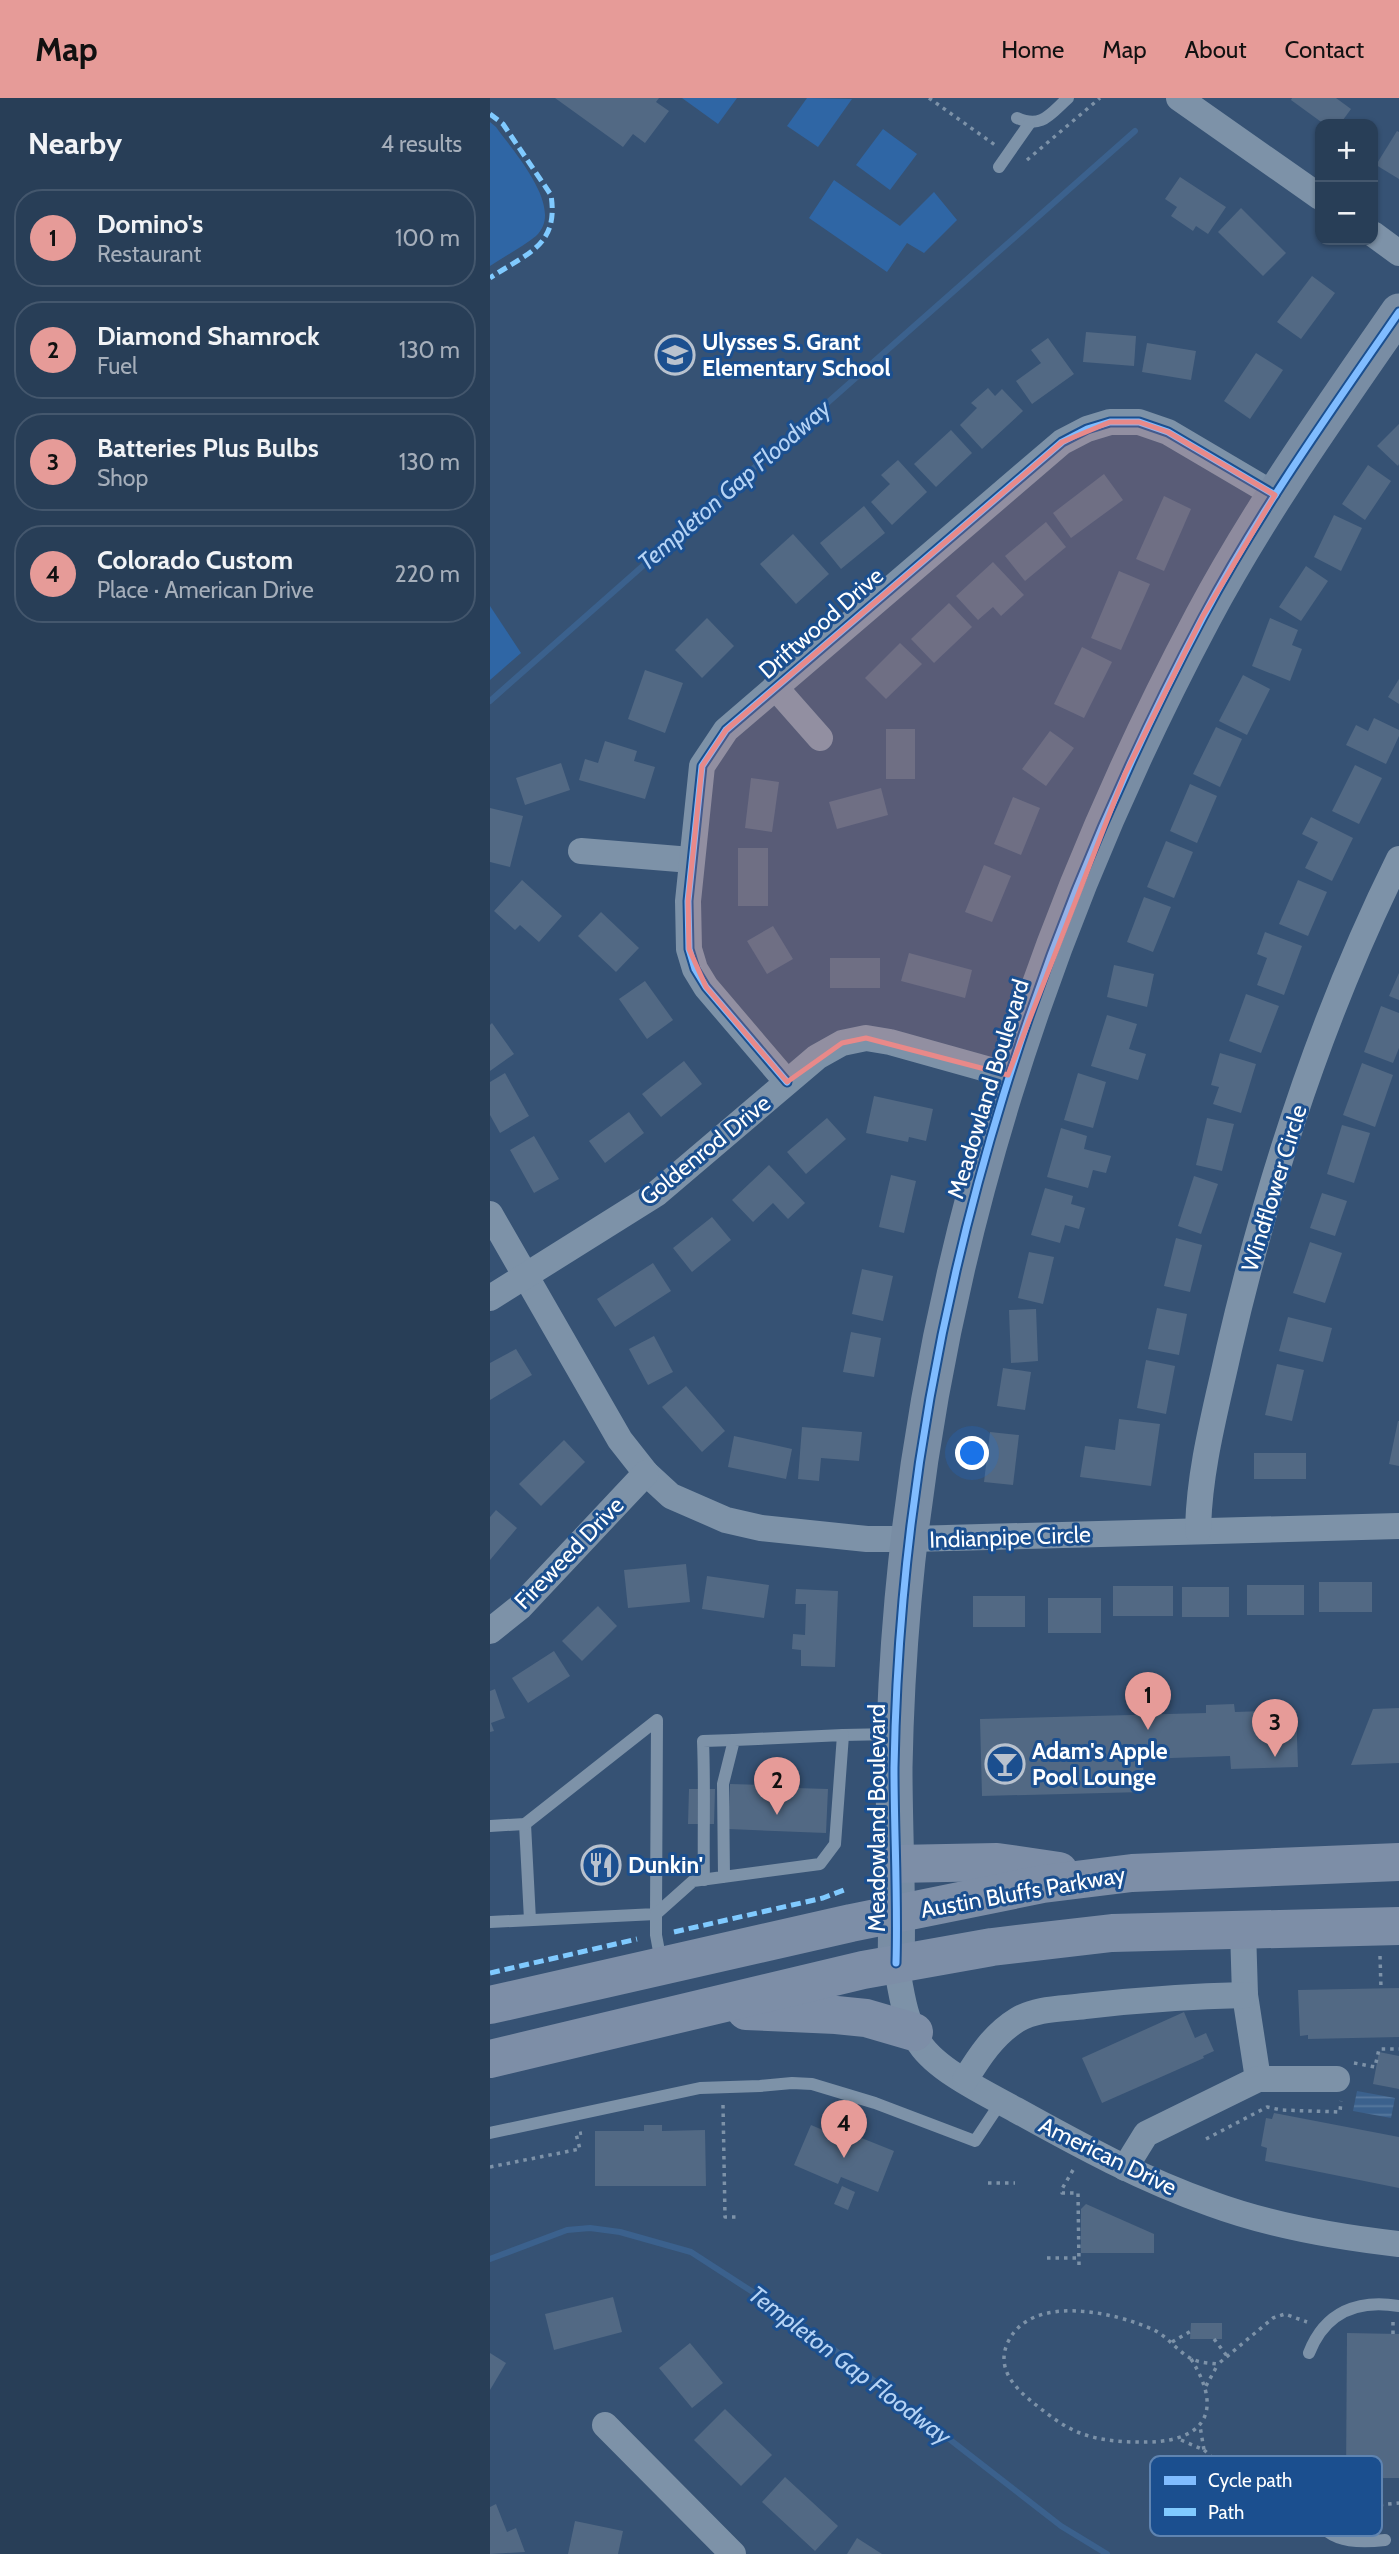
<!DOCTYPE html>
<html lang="en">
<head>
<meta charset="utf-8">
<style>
	:root { --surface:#283e57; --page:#30455d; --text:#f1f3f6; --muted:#a5aeba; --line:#44576d; --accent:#e69b98 }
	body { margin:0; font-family:Cabin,sans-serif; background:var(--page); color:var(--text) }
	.controls { position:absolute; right:21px; top:21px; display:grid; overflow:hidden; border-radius:14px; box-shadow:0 2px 5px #0004 }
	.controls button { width:63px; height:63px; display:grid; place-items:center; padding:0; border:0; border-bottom:2px solid var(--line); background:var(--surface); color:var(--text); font:35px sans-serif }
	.you { position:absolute; left:483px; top:1356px; width:24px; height:24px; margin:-18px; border:5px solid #fff; border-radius:50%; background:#1a73e8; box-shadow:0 0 0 10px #1a73e833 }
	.badge { display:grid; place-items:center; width:46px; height:46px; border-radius:50%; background:var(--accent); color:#111; font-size:23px; font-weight:700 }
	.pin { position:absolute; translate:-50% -58px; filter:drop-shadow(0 2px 4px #0008) }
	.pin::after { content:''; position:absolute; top:37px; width:24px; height:21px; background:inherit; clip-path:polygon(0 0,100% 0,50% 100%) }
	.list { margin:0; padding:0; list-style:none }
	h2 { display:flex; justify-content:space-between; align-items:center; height:91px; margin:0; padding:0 28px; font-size:30px }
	h2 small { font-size:23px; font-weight:400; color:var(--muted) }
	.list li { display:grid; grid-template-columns:46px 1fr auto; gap:21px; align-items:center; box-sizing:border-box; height:98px; margin:0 14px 14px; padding:0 14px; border:2px solid var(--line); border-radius:28px }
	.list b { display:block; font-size:26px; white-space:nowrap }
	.list p { margin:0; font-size:23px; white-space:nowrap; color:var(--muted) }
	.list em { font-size:23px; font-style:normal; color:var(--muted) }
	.map { position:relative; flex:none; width:909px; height:2456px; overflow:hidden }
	header { display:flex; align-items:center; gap:42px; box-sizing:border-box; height:98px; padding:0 35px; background:var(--accent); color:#111 }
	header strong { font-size:33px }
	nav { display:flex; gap:38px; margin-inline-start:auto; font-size:24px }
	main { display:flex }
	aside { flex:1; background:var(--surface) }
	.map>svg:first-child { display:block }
	.park { fill:#2f66a5 }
	.water { fill:url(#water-rules) }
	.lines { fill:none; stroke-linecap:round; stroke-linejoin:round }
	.stream { stroke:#3b618d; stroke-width:6 }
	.building { fill:#526984 }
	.path { stroke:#7d92a8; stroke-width:3.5; stroke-dasharray:3.5 5; stroke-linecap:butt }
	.lane { stroke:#7d92a8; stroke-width:12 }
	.street { stroke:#7d92a8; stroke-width:26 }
	.secondary { stroke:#798da4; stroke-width:37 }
	.primary { stroke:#7d8ea7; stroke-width:38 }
	.quiet { stroke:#80caff; stroke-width:5; stroke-dasharray:10 5; stroke-linecap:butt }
	.cycleway-casing { stroke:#1b4f8f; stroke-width:11 }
	.cycleway { stroke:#80bcff; stroke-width:7 }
	.marked { fill:#e88989; fill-opacity:0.2; stroke:#e88989; stroke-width:5; stroke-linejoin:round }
	.labels { text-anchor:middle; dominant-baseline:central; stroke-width:6; stroke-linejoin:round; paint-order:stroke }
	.poi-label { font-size:23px; font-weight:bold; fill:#fff; stroke:#1b4f8f; text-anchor:start }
	.street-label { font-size:23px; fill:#fff; stroke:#1b4f8f }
	.water-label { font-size:24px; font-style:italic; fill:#b5d3f5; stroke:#1b4f8f }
	.key { fill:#1b4f8f; stroke:#5f84b1; stroke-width:2 }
	.key-label { font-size:19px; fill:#fff }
</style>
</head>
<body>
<header>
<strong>Map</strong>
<nav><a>Home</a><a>Map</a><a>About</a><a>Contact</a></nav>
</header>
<main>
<aside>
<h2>Nearby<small>4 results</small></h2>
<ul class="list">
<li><span class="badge">1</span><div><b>Domino's</b><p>Restaurant</p></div><em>100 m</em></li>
<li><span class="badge">2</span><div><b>Diamond Shamrock</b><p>Fuel</p></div><em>130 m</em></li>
<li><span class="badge">3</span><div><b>Batteries Plus Bulbs</b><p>Shop</p></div><em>130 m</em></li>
<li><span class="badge">4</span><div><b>Colorado Custom</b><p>Place · American Drive</p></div><em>220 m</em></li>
</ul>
</aside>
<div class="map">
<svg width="909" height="2456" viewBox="0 0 909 2456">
	<defs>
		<pattern id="water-rules" width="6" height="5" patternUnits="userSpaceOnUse" patternTransform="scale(1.75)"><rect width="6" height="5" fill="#3b618d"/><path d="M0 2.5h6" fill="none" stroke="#58799e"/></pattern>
	</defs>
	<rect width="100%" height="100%" fill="#365274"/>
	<g class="park">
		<polygon points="192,0 247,0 228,26"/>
		<polygon points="317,0 362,1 328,49 297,28"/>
		<path d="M 0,24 L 6,29 C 23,53 76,111 46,138 C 32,149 15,158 0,168 Z"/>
		<polygon points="393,31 427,56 400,92 366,67"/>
		<polygon points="344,82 410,128 444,94 467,122 434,155 417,145 397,174 319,120"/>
		<polygon points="0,508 31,555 0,582"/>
	</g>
	<polygon class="water" points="867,1993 905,2000 901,2020 863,2013"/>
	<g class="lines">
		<g class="stream">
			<polyline points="0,603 645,33"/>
			<polyline points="0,2161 77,2132 100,2130 130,2134 201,2154 306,2222 571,2428 617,2456"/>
		</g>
	</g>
	<g class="building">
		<polygon points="65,0 169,0 166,4 179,13 155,45 143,36 133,49"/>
		<polygon points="802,0 846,0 861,11 850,26 834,26 801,2"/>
		<polygon points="907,33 909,34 909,81 886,67"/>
		<polygon points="690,79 736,109 718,136 706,128 703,133 681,118 687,109 675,101"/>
		<polygon points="751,110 796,155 773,178 728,134"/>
		<polygon points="822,178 845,195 811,241 787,224"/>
		<polygon points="596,234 646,238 644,268 593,264"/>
		<polygon points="558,240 584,276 542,306 526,283 551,265 541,252"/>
		<polygon points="657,245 706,253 701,282 652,274"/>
		<polygon points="766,255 793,272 760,321 734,303"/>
		<polygon points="498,290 505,298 512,291 533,313 492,351 470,327 487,310 481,305"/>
		<polygon points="909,326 909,366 908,368 887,348"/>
		<polygon points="461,332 482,355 446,389 424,366"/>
		<polygon points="408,362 437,394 402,427 381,404 400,386 391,377"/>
		<polygon points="878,367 901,383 875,422 852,406"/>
		<polygon points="614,376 633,402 581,440 563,415"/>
		<polygon points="674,398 701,411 674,473 646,461"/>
		<polygon points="374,408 395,435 351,471 330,445"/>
		<polygon points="844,417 872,430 851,473 824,459"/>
		<polygon points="556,424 576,449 535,483 515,458"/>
		<polygon points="303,436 339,476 306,506 270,466"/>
		<polygon points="503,464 534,497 511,518 503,509 488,522 466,498"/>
		<polygon points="816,468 838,483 811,523 789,509"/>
		<polygon points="629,473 660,486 631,552 601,540"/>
		<polygon points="459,505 482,529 444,565 421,541"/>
		<polygon points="217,520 244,548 212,580 185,552"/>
		<polygon points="780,520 808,532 802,547 812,551 800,583 762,568"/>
		<polygon points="410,545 432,566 396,601 375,580"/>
		<polygon points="592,549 622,564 594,620 564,606"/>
		<polygon points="155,572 193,585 175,635 138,621"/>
		<polygon points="753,577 780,591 757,637 729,623"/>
		<polygon points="909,581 909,606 898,599"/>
		<polygon points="884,620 909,632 909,638 896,666 856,647 866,627 878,633"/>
		<polygon points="726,629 752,641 730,689 703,676"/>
		<rect x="396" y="631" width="29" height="50"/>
		<polygon points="560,633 584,650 556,688 532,671"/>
		<polygon points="115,643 147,653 144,663 165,669 155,701 89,682 95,661 108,665"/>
		<polygon points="71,665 80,692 35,707 26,680"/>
		<polygon points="865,667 892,680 869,726 842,713"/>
		<polygon points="261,680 289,684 282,734 255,730"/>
		<polygon points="700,686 727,698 707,745 680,733"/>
		<polygon points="391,690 398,717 347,731 339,704"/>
		<polygon points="523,699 550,710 531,757 504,746"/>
		<polygon points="0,710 33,718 20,769 0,764"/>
		<polygon points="821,719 863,740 842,783 815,770 828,744 812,736"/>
		<polygon points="676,743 703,754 684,800 657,789"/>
		<rect x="248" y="750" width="30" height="58"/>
		<polygon points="494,767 521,778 502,824 475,814"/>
		<polygon points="32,782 72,818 49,844 30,827 25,832 4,813"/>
		<polygon points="808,782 837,794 818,838 789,826"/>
		<polygon points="654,799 681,809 663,854 637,844"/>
		<polygon points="111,814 149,850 126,874 88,838"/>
		<polygon points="283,828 303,861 277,876 257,843"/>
		<polygon points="775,834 812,848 794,897 767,887 777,860 767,856"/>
		<polygon points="419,855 482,872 475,900 411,883"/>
		<rect x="340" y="860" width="50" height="30"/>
		<polygon points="624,867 664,876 657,909 617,899"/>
		<polygon points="909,875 909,902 899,898"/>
		<polygon points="155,883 183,922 157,941 129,901"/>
		<polygon points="756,896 789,908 771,955 739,943"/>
		<polygon points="891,908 909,915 909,950 903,965 874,954"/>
		<polygon points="617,917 647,926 639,951 656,956 648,982 601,968"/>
		<polygon points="2,925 24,956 0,973 0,927"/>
		<polygon points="730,955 766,966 751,1015 723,1006 729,989 721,987"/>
		<polygon points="194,963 212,986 171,1019 152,996"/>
		<polygon points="872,965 903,977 885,1029 853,1017"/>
		<polygon points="15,975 39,1018 10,1035 0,1017 0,984"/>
		<polygon points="588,975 616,984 603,1030 574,1022"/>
		<polygon points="384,998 443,1011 436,1043 419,1039 418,1044 376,1035"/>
		<polygon points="139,1014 154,1035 115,1065 99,1043"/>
		<polygon points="337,1020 356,1041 316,1076 297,1054"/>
		<polygon points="717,1020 744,1026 732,1073 706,1067"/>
		<polygon points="852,1027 880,1035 864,1085 837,1076"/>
		<polygon points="571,1030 597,1038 594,1051 621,1058 616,1075 603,1072 598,1090 557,1079"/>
		<polygon points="44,1038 69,1081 44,1095 20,1052"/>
		<polygon points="279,1067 315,1105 298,1121 283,1105 263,1124 242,1102"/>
		<polygon points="401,1077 426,1083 414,1135 389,1129"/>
		<polygon points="704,1078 728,1086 711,1136 688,1128"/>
		<polygon points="555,1090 583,1098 581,1106 595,1110 589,1131 575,1127 570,1145 541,1137"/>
		<polygon points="832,1095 857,1103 845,1138 820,1130"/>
		<polygon points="222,1119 241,1142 202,1174 183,1150"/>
		<polygon points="686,1140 712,1147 700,1194 674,1188"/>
		<polygon points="820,1144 852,1155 835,1205 803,1195"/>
		<polygon points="539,1154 564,1159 553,1206 528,1200"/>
		<polygon points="163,1165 181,1193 125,1229 107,1201"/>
		<polygon points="372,1171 403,1178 393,1223 362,1216"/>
		<polygon points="667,1210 697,1216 689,1257 658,1251"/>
		<polygon points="546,1211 548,1263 521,1265 519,1212"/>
		<polygon points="798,1219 842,1230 833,1264 789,1253"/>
		<polygon points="361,1234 391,1240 384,1279 353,1274"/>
		<polygon points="164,1238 183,1274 158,1287 139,1251"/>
		<polygon points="26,1251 42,1277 0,1302 0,1265"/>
		<polygon points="656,1262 685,1268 676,1316 647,1310"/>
		<polygon points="787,1266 814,1272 802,1323 775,1317"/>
		<polygon points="513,1270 541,1274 535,1312 507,1308"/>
		<polygon points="196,1288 235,1333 212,1354 172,1309"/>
		<polygon points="629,1321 670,1326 661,1388 590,1379 595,1348 625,1352"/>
		<polygon points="908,1323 909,1323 909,1368 899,1366"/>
		<polygon points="312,1329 372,1334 369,1363 331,1360 329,1383 308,1381"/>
		<polygon points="500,1334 529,1337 523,1387 494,1384"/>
		<polygon points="244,1338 302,1351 296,1381 238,1369"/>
		<polygon points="74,1342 95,1364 51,1408 29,1386"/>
		<rect x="764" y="1355" width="52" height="26"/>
		<polygon points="6,1412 27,1430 0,1462 0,1419"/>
		<polygon points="196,1466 200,1504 138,1510 134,1472"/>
		<polygon points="217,1478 279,1487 274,1520 212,1511"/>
		<rect x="829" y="1484" width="53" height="30"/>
		<rect x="757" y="1487" width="57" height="30"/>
		<rect x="623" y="1488" width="60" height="30"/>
		<rect x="692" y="1489" width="47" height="30"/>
		<polygon points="306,1491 348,1493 345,1569 311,1568 311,1552 302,1551 303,1536 315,1537 316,1506 305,1506"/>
		<rect x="483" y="1498" width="52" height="31"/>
		<rect x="558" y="1500" width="53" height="35"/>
		<polygon points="108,1508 127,1528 92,1563 72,1543"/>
		<polygon points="64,1553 80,1578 38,1605 22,1580"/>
		<polygon points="5,1591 15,1620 1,1625 4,1633 0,1634 0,1593"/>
		<polygon points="744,1606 745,1614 806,1612 808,1669 741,1671 740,1658 653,1661 654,1694 492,1698 490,1621 716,1615 716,1607"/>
		<polygon points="909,1610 909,1665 861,1667 883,1611"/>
		<polygon points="274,1676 305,1677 305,1690 338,1691 336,1735 238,1731 240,1686 274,1687"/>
		<polygon points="199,1691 225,1691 224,1726 198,1726"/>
		<polygon points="909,1890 909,1939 818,1941 818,1937 810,1938 808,1892"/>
		<polygon points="694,1914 705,1940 716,1935 724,1953 713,1958 714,1960 612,2005 592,1960"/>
		<polygon points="889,1954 909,1958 909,1991 883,1986"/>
		<polygon points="784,2015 909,2039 909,2090 775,2063 777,2050 771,2048 776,2020 782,2021"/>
		<polygon points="154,2027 172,2027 172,2033 215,2032 216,2088 105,2088 105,2033 154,2033"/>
		<polygon points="321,2027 361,2044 364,2037 404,2053 388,2094 351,2079 348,2086 304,2067"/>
		<polygon points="352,2088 365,2094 358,2112 344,2106"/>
		<polygon points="596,2106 664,2136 664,2155 591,2155 591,2111"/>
		<polygon points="123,2199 132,2234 64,2252 55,2216"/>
		<polygon points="701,2225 732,2225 732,2241 700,2241"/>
		<polygon points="857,2235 909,2236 909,2380 856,2380"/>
		<polygon points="200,2245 233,2285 202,2310 169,2270"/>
		<polygon points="0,2255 16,2265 0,2292"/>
		<polygon points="235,2311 282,2357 251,2388 204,2342"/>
		<polygon points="295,2379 348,2428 325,2453 272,2404"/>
		<polygon points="6,2406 17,2434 26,2430 35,2454 0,2456 0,2409"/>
		<polygon points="85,2423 133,2433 128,2456 78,2456"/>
		<polygon points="367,2440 392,2456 357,2456"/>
	</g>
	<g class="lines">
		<g class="path">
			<polyline points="439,0 505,47"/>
			<polyline points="537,62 610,0"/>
			<polyline points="890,1858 891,1890"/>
			<polyline points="864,1965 885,1969 889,1951 909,1951"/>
			<polyline points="233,2007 235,2119 247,2119"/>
			<polyline points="716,2041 777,2009 791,2012 850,2014 851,2003"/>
			<polyline points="0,2069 90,2051 86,2036 92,2035"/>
			<polyline points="583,2072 572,2091 572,2095 588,2095 589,2167"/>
			<polyline points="498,2085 525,2085"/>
			<polyline points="557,2160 589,2160"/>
			<polyline points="903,2224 903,2236"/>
			<polyline points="724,2241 737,2258"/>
			<polyline points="682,2244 701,2233"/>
			<path d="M 701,2261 C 737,2318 710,2346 648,2344 C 629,2344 608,2342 590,2335 C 572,2328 556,2315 541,2303 C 523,2288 506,2269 518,2244 C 541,2195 625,2214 664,2232 C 678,2239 688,2254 702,2261 C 710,2265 720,2265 728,2266 L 783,2220 L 795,2216 L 817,2224"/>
			<polyline points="716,2288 728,2266"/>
			<polyline points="691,2342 714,2352 710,2328"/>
			<path d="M 714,2352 C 730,2366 746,2386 769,2384 C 780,2383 791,2381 802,2381"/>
			<polyline points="888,2380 889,2406"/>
			<polyline points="831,2386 843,2386 867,2409 909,2405"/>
			<polyline points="744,2389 755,2389 759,2384"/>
			<polyline points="888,2408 890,2426"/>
		</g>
		<g class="lane">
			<path d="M 527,20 C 552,31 560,16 578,0"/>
			<polyline points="509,69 539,26"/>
			<polyline points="353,1637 402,1636"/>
			<polyline points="35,1726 40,1822"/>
			<polyline points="0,1728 35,1726 167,1622 166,1816 0,1824"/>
			<path d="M 214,1782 C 213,1735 215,1690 213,1643 L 244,1642"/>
			<polyline points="171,1864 166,1837 166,1816 203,1783 330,1766 345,1746 353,1637 244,1642 233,1686 234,1779"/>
			<polyline points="0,2035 210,1990 270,1988 302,1985 322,1986 385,2005 485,2043 511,2004"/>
			<path d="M 819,2255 C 835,2214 868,2201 909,2208"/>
			<path d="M 818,2406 C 834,2443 857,2446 895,2442"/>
		</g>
		<g class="street">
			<polyline points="689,0 830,99"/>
			<polyline points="883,136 909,155"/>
			<polyline points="285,589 330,640"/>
			<polyline points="91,753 201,762"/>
			<polyline points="297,984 216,889 205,871 199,851 198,803 212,668 236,632 572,344 597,331 620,324 649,324 678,334 785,397"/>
			<polyline points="0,1116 130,1342 156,1375 181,1398 236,1422 271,1430 377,1441 420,1441 909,1428"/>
			<polyline points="0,1200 166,1096 327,959 352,945 376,940 400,944 518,977"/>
			<path d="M 708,1433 C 709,1371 726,1311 739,1251 C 778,1083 832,916 909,761"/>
			<polyline points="0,1533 30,1509 156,1375"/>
			<polyline points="753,1832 755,1897 768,1981"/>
			<path d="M 406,1865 C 411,1892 414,1922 430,1946 C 448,1973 497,1996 526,2012 C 589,2047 653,2082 722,2106 C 782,2128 846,2139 909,2146"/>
			<path d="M 475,1982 C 489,1959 504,1936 527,1922 C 547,1910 572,1911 595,1908 C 648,1902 702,1898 755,1897"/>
			<polyline points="635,2070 656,2036 768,1981 847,1981"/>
			<polyline points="115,2327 243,2456"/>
		</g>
		<path class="secondary" d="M 406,1865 C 408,1800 404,1735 404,1670 C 405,1614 408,1558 413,1502 C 444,1158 551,824 713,519 C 770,412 840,314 909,214"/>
		<g class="primary">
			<polyline points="405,1766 507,1764 569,1773"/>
			<polyline points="0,1907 361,1825 553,1786 642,1775 909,1764"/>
			<polyline points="256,1913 346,1917 376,1920 424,1934"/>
			<polyline points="0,1961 373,1872 502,1849 622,1835 909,1828"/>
		</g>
		<g class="quiet">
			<path d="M 0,16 L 13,26 L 61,97 C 69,148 37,155 0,180"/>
			<polyline points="184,1834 333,1800 354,1792"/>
			<polyline points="0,1875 147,1841"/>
		</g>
		<g class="cycleway-casing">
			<g id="cycleway">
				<polyline points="297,984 216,889 205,871 199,851 198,803 212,668 236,632 572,344 597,331 620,324 649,324 678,334 785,397"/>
				<path d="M 406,1865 C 408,1800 404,1735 404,1670 C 405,1614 408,1558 413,1502 C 444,1158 551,824 713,519 C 770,412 840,314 909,214"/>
			</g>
		</g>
		<use href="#cycleway" class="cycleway"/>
	</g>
	<path class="marked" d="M 620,324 L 649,324 L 678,334 L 785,397 L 713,518 L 635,676 L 518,977 L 376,940 L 352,945 L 297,984 L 216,889 L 199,851 L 198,803 L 212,668 L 236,632 L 572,344 Z"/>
	<defs>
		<g id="school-ring" transform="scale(2.0125)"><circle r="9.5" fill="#1b4f8f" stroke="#b9c2ce" stroke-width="1.5"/><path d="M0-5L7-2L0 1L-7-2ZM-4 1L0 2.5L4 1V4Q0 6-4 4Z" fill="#b9c2ce"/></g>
		<g id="bar-ring" transform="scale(2.0125)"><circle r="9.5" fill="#1b4f8f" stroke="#b9c2ce" stroke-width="1.5"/><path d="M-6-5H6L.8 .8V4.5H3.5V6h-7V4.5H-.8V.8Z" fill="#b9c2ce"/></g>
		<g id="restaurant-ring" transform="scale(2.0125)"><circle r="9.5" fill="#1b4f8f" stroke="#b9c2ce" stroke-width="1.5"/><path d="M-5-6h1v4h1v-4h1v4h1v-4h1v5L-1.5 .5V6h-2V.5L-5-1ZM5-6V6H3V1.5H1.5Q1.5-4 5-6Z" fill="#b9c2ce"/></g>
	</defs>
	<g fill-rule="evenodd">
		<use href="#school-ring" x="185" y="257"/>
		<use href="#bar-ring" x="515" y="1666"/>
		<use href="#restaurant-ring" x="111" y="1767"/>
	</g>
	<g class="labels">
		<g class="poi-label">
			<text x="212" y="244">Ulysses S. Grant<tspan x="212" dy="26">Elementary School</tspan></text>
			<text x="542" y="1653">Adam's Apple<tspan x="542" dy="26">Pool Lounge</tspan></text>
			<text x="138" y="1767">Dunkin'</text>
		</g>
		<g class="street-label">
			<text transform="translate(331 525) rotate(-41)">Driftwood Drive</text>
			<text transform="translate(498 991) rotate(-73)">Meadowland Boulevard</text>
			<text transform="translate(215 1052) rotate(-39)">Goldenrod Drive</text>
			<text transform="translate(784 1090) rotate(-73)">Windflower Circle</text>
			<text transform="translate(520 1439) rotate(-2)">Indianpipe Circle</text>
			<text transform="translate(79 1455) rotate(-46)">Fireweed Drive</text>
			<text transform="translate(387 1720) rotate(-90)">Meadowland Boulevard</text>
			<text transform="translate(533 1794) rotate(-10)">Austin Bluffs Parkway</text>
			<text transform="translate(618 2058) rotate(26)">American Drive</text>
		</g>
		<g class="water-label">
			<text transform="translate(244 387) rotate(-41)">Templeton Gap Floodway</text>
			<text transform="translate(360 2267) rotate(37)">Templeton Gap Floodway</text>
		</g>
	</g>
	<rect x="660" y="2358" width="232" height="80" rx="10" class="key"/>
	<rect x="674" y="2378" width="32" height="9" fill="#80bcff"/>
	<rect x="674" y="2410" width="32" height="8" fill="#80caff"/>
	<g class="key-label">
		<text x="718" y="2389">Cycle path</text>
		<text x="718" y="2421">Path</text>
	</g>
</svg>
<div class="controls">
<button>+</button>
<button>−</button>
</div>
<div class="you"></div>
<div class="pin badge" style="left:658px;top:1632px">1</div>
<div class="pin badge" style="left:287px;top:1717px">2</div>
<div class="pin badge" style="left:785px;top:1659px">3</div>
<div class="pin badge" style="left:354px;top:2060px">4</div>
</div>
</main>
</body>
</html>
